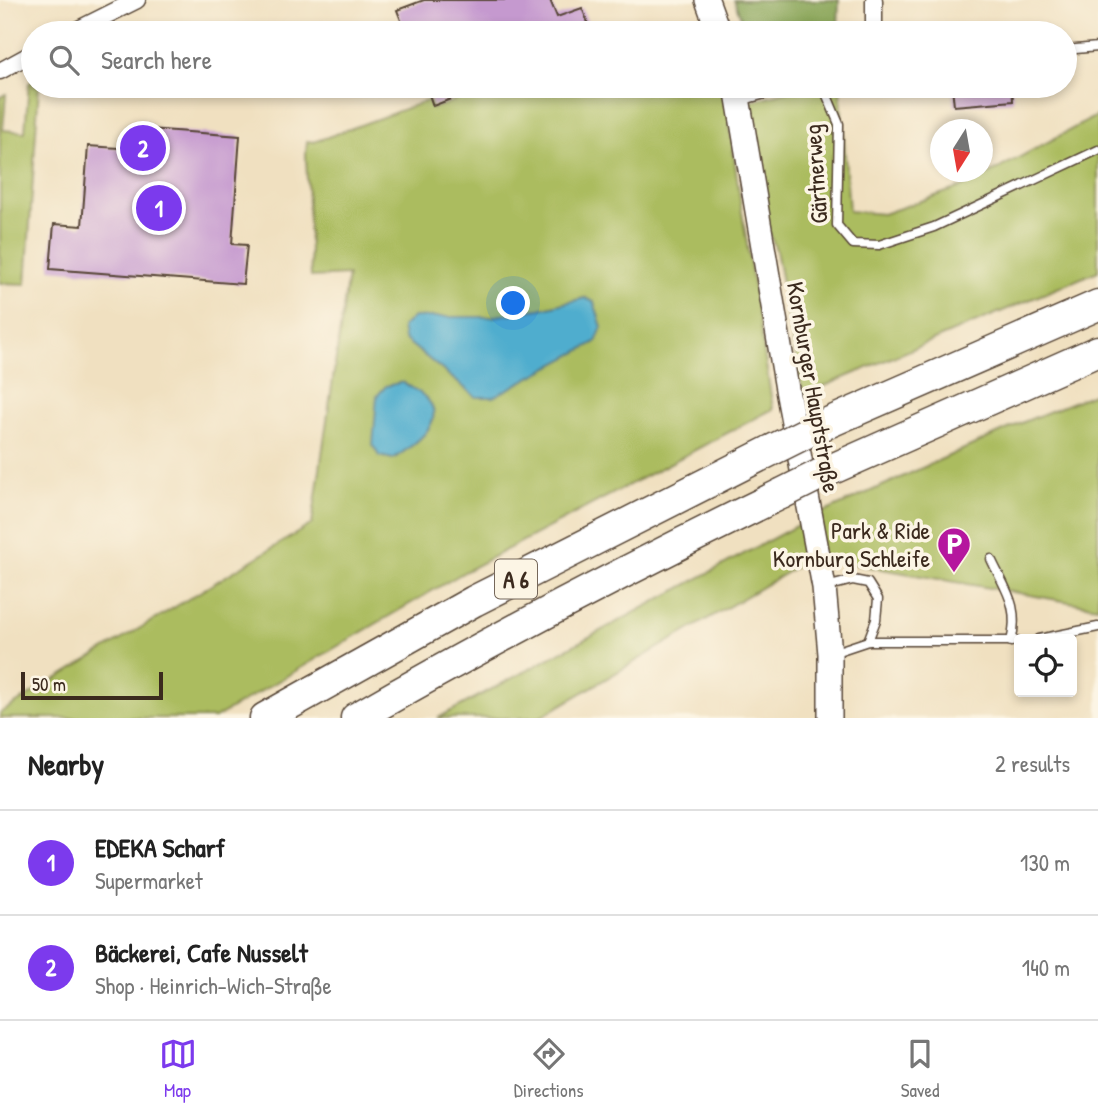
<!DOCTYPE html>
<html lang="en">
<head>
<meta charset="utf-8">
<style>
	:root { --surface:#fff; --page:#f6f6f6; --text:#222; --muted:#767676; --line:#e0e0e0; --accent:#7c3aed }
	body { margin:0; font-family:"Patrick Hand",sans-serif; background:var(--page); color:var(--text) }
	.controls { position:absolute; right:21px; bottom:21px; display:grid; overflow:hidden; border-radius:7px; box-shadow:0 4px 10px #0003 }
	.controls button { width:63px; height:63px; display:grid; place-items:center; padding:0; border:0; border-bottom:2px solid var(--line); background:var(--surface); color:var(--text); font:35px sans-serif }
	.compass { position:absolute; left:930px; top:119px; width:63px; height:63px; border-radius:50%; background:var(--surface); box-shadow:0 4px 10px #0003; rotate:191deg }
	.scale { position:absolute; left:21px; bottom:18px; width:142px; box-sizing:border-box; padding-left:7px; border:4px solid #3b2a1e; border-top:0; font-size:19px; line-height:24px; white-space:nowrap; color:#3b2a1e; -webkit-text-stroke:5px #fcf5e5; paint-order:stroke }
	.you { position:absolute; left:514px; top:304px; width:24px; height:24px; margin:-18px; border:5px solid #fff; border-radius:50%; background:#1a73e8; box-shadow:0 0 0 10px #1a73e833 }
	.badge { display:grid; place-items:center; width:46px; height:46px; border-radius:50%; background:var(--accent); color:#fff; font-size:23px; font-weight:700 }
	.pin { position:absolute; translate:-50% -50%; border:4px solid #fff; box-shadow:0 2px 7px #0006 }
	.list { margin:0; padding:0; list-style:none }
	h2 { display:flex; justify-content:space-between; align-items:center; height:91px; margin:0; padding:0 28px; font-size:30px }
	h2 small { font-size:23px; font-weight:400; color:var(--muted) }
	.list li { display:grid; grid-template-columns:46px 1fr auto; gap:21px; align-items:center; box-sizing:border-box; height:105px; padding:0 28px; border-top:2px solid var(--line) }
	.list b { display:block; font-size:26px; white-space:nowrap }
	.list p { margin:0; font-size:23px; white-space:nowrap; color:var(--muted) }
	.list em { font-size:23px; font-style:normal; color:var(--muted) }
	.icon { flex:none; width:38px; height:38px; fill:none; stroke:currentColor; stroke-width:2; stroke-linecap:round; stroke-linejoin:round }
	.map { position:relative; flex:none; width:1098px; height:718px; overflow:hidden }
	.search { position:absolute; background:var(--surface); box-shadow:0 4px 10px #0003; left:21px; right:21px; top:21px; height:77px; display:flex; align-items:center; gap:18px; box-sizing:border-box; padding:0 24px; border-radius:38px; color:var(--muted); font-size:26px }
	.sheet { height:301px; background:var(--surface) }
	nav { display:flex; justify-content:space-around; align-items:center; box-sizing:border-box; height:98px; border-top:2px solid var(--line); background:var(--surface); font-size:19px; color:var(--muted) }
	nav a { display:grid; justify-items:center; gap:4px }
	nav .on { color:var(--accent) }
	.map>svg:first-child { display:block }
	.green { fill:#abbc5f; stroke:#73733e; stroke-width:2; fill-rule:evenodd }
	.forest { fill:#88a456; stroke:#62673a; stroke-width:2 }
	.water { fill:#50adce; stroke:#466c76; stroke-width:2 }
	.building { fill:#c599cf }
	.lines { fill:none; stroke-linecap:round; stroke-linejoin:round }
	.lane-casing { stroke:#564536; stroke-width:11 }
	.street-casing { stroke:#564536; stroke-width:19 }
	.secondary-casing { stroke:#564536; stroke-width:26 }
	.highway-casing { stroke:#564536; stroke-width:33 }
	.lane { stroke:#fff; stroke-width:8 }
	.street { stroke:#fff; stroke-width:16 }
	.secondary { stroke:#fff; stroke-width:23 }
	.highway { stroke:#fff; stroke-width:30 }
	.highway-bridge-casing { stroke:#564536; stroke-width:33; stroke-linecap:butt }
	.highway-bridge { stroke:#fff; stroke-width:30 }
	.labels { text-anchor:middle; dominant-baseline:central; stroke-width:7; stroke-linejoin:round; paint-order:stroke }
	.shield { fill:#fcf5e5; stroke:#75675a; stroke-width:2 }
	.shield-label { font-size:23px; font-weight:bold; fill:#3b2a1e }
	.street-label { font-size:24px; fill:#3b2a1e; stroke:#fcf5e5 }
	.poi-label { font-size:24px; fill:#3b2a1e; stroke:#fcf5e5; text-anchor:end }
</style>
</head>
<body>
<div class="map">
<svg width="1098" height="718" viewBox="0 0 1098 718">
	<rect width="100%" height="100%" fill="#fcf5e5"/>
	<filter id="ink" filterUnits="userSpaceOnUse"><feTurbulence type="fractalNoise" baseFrequency=".0143" numOctaves="2"/><feDisplacementMap in="SourceGraphic" scale="14" xChannelSelector="R" yChannelSelector="G"/><feConvolveMatrix kernelMatrix="1 2 1 2 8 2 1 2 1" color-interpolation-filters="sRGB"/></filter>
	<filter id="wash" filterUnits="userSpaceOnUse"><feTurbulence type="fractalNoise" baseFrequency=".00686" numOctaves="4" result="noise"/><feDisplacementMap in="SourceGraphic" scale="28" xChannelSelector="R" yChannelSelector="G"/><feGaussianBlur stdDeviation="1.57" result="paint"/><feColorMatrix in="noise" values="0 0 0 0 0 0 0 0 0 0 0 0 0 0 0 0 0 1.4 0 .05"/><feComposite in="paint" operator="in"/></filter>
	<g filter="url(#wash)">
		<rect width="100%" height="100%" fill="#f0e0c0"/>
		<g class="green">
			<polygon points="33,81 33,86 39,86 26,284 0,283 0,97 6,94 3,130 25,132 29,83"/>
			<path d="M 495,86 L 724,86 L 741,206 L 773,409 L 466,571 L 215,718 L 0,718 L 0,713 L 312,524 L 348,275 L 311,277 L 306,155 L 307,141 L 314,142 L 429,100 L 432,109 ZM 584,298 L 493,397 L 476,397 L 404,339 L 414,317 L 491,317 L 540,309 Z"/>
			<polygon points="808,86 840,86 849,211 883,214 970,184 1098,115 1098,271 803,395 776,250 758,203 751,101"/>
			<polygon points="1098,392 1098,607 813,557 539,718 438,718 807,520 1026,421"/>
		</g>
		<polygon class="forest" points="734,0 839,0 838,33 747,33"/>
		<g class="water">
			<polygon points="585,298 594,302 602,327 596,342 493,397 476,397 404,339 402,327 414,317 491,317 540,309"/>
			<path d="M 403,382 C 410,387 420,392 426,398 C 450,422 411,447 393,459 L 379,456 L 373,445 L 377,396 L 386,386 Z"/>
		</g>
		<g id="blocks">
			<g class="building">
				<polygon points="424,0 550,0 557,17 582,8 592,33 406,33 397,10"/>
				<polygon points="426,86 482,86 482,87 433,106"/>
				<polygon points="952,86 1012,86 1013,101 954,106"/>
				<polygon points="136,128 240,136 232,244 247,245 243,284 50,269 54,224 82,226 88,146 134,149"/>
			</g>
		</g>
	</g>
	<g filter="url(#ink)">
		<use href="#blocks" fill-opacity="0" stroke="#564536" stroke-width="2"/>
		<g class="lines">
			<g class="lane-casing">
				<g id="lane">
					<polyline points="1065,50 1098,47"/>
					<polyline points="823,86 839,124 837,225 853,244 879,245 934,227 1098,150"/>
					<path d="M 991,559 C 1006,591 1020,606 1011,642"/>
					<polyline points="826,587 853,580 868,583 878,599 876,620 868,641"/>
					<polyline points="1039,639 1098,627"/>
					<polyline points="832,653 868,641 1019,641"/>
				</g>
			</g>
			<g class="street-casing">
				<g id="street">
					<polyline points="874,0 874,33"/>
					<polyline points="71,33 137,0"/>
					<polyline points="0,71 33,53"/>
					<polyline points="739,97 779,86"/>
				</g>
			</g>
			<g class="secondary-casing">
				<g id="secondary">
					<polyline points="707,0 719,33"/>
					<polyline points="736,86 788,395 824,587 830,654 830,718"/>
				</g>
			</g>
			<g class="highway-casing">
				<g id="highway">
					<polyline points="814,429 1098,305"/>
					<polyline points="821,474 1098,351"/>
					<polyline points="265,718 474,601 772,450"/>
					<path d="M 356,718 C 495,638 637,564 781,494"/>
				</g>
			</g>
			<use href="#lane" class="lane"/>
			<use href="#street" class="street"/>
			<use href="#secondary" class="secondary"/>
			<use href="#highway" class="highway"/>
			<g class="highway-bridge-casing">
				<g id="highway-bridge">
					<polyline points="772,450 814,429"/>
					<polyline points="781,494 821,474"/>
				</g>
			</g>
			<use href="#highway-bridge" class="highway-bridge"/>
		</g>
	</g>
	<defs>
		<g id="parking-pin" transform="scale(1.75)"><path d="M0 17L-7.5 6A9.5 9.5 0 1 1 7.5 6Z" fill="#b5179e" stroke="#fcf5e5"/><path d="M-3.5-5.5H1a3.5 3.5 0 0 1 0 7H-1V5.5H-3.5ZM-1-3.4V-.6H.8a1.4 1.4 0 0 0 0-2.8Z" fill="#fff"/></g>
	</defs>
	<g fill-rule="evenodd">
		<use href="#parking-pin" x="954" y="544"/>
	</g>
	<g class="labels">
		<rect class="shield" x="495" y="559.5" width="42" height="39" rx="5"/>
		<g class="shield-label">
			<text x="516" y="579">A 6</text>
		</g>
		<g class="street-label">
			<text transform="translate(815 174) rotate(-94)">Gärtnerweg</text>
			<text transform="translate(814 387) rotate(80)">Kornburger Hauptstraße</text>
		</g>
		<g class="poi-label">
			<text x="930" y="530">Park &amp; Ride<tspan x="930" dy="28">Kornburg Schleife</tspan></text>
		</g>
	</g>
</svg>
<div class="controls">
<button><svg class="icon" aria-label="locate" viewBox="0 0 24 24"><circle cx="12" cy="12" r="6"/><path d="M12 2v4M12 18v4M2 12h4M18 12h4"/></svg></button>
</div>
<svg class="compass" viewBox="-18 -18 36 36"><path d="M0-13l5 13h-10z" fill="#e53935"/><path d="M0 13l5-13h-10z" fill="#767676"/></svg>
<div class="scale">50 m</div>
<div class="you"></div>
<div class="pin badge" style="left:159px;top:208px">1</div>
<div class="pin badge" style="left:143px;top:148px">2</div>
<div class="search"><svg class="icon" aria-label="search" viewBox="0 0 24 24"><circle cx="10" cy="10" r="6"/><path d="M15 15l6 6"/></svg>Search here</div>
</div>
<section class="sheet">
<h2>Nearby<small>2 results</small></h2>
<ul class="list">
<li><span class="badge">1</span><div><b>EDEKA Scharf</b><p>Supermarket</p></div><em>130 m</em></li>
<li><span class="badge">2</span><div><b>Bäckerei, Cafe Nusselt</b><p>Shop · Heinrich-Wich-Straße</p></div><em>140 m</em></li>
</ul>
</section>
<nav>
<a class="on"><svg class="icon" aria-label="map" viewBox="0 0 24 24"><path d="M3 6l6-2 6 2 6-2v14l-6 2-6-2-6 2zM9 4v14M15 6v14"/></svg>Map</a>
<a><svg class="icon" aria-label="directions" viewBox="0 0 24 24"><path d="M12 3l9 9-9 9-9-9zM9 14v-3h6M13 9l2 2-2 2"/></svg>Directions</a>
<a><svg class="icon" aria-label="saved" viewBox="0 0 24 24"><path d="M7 4h10v16l-5-4-5 4z"/></svg>Saved</a>
</nav>
</body>
</html>
